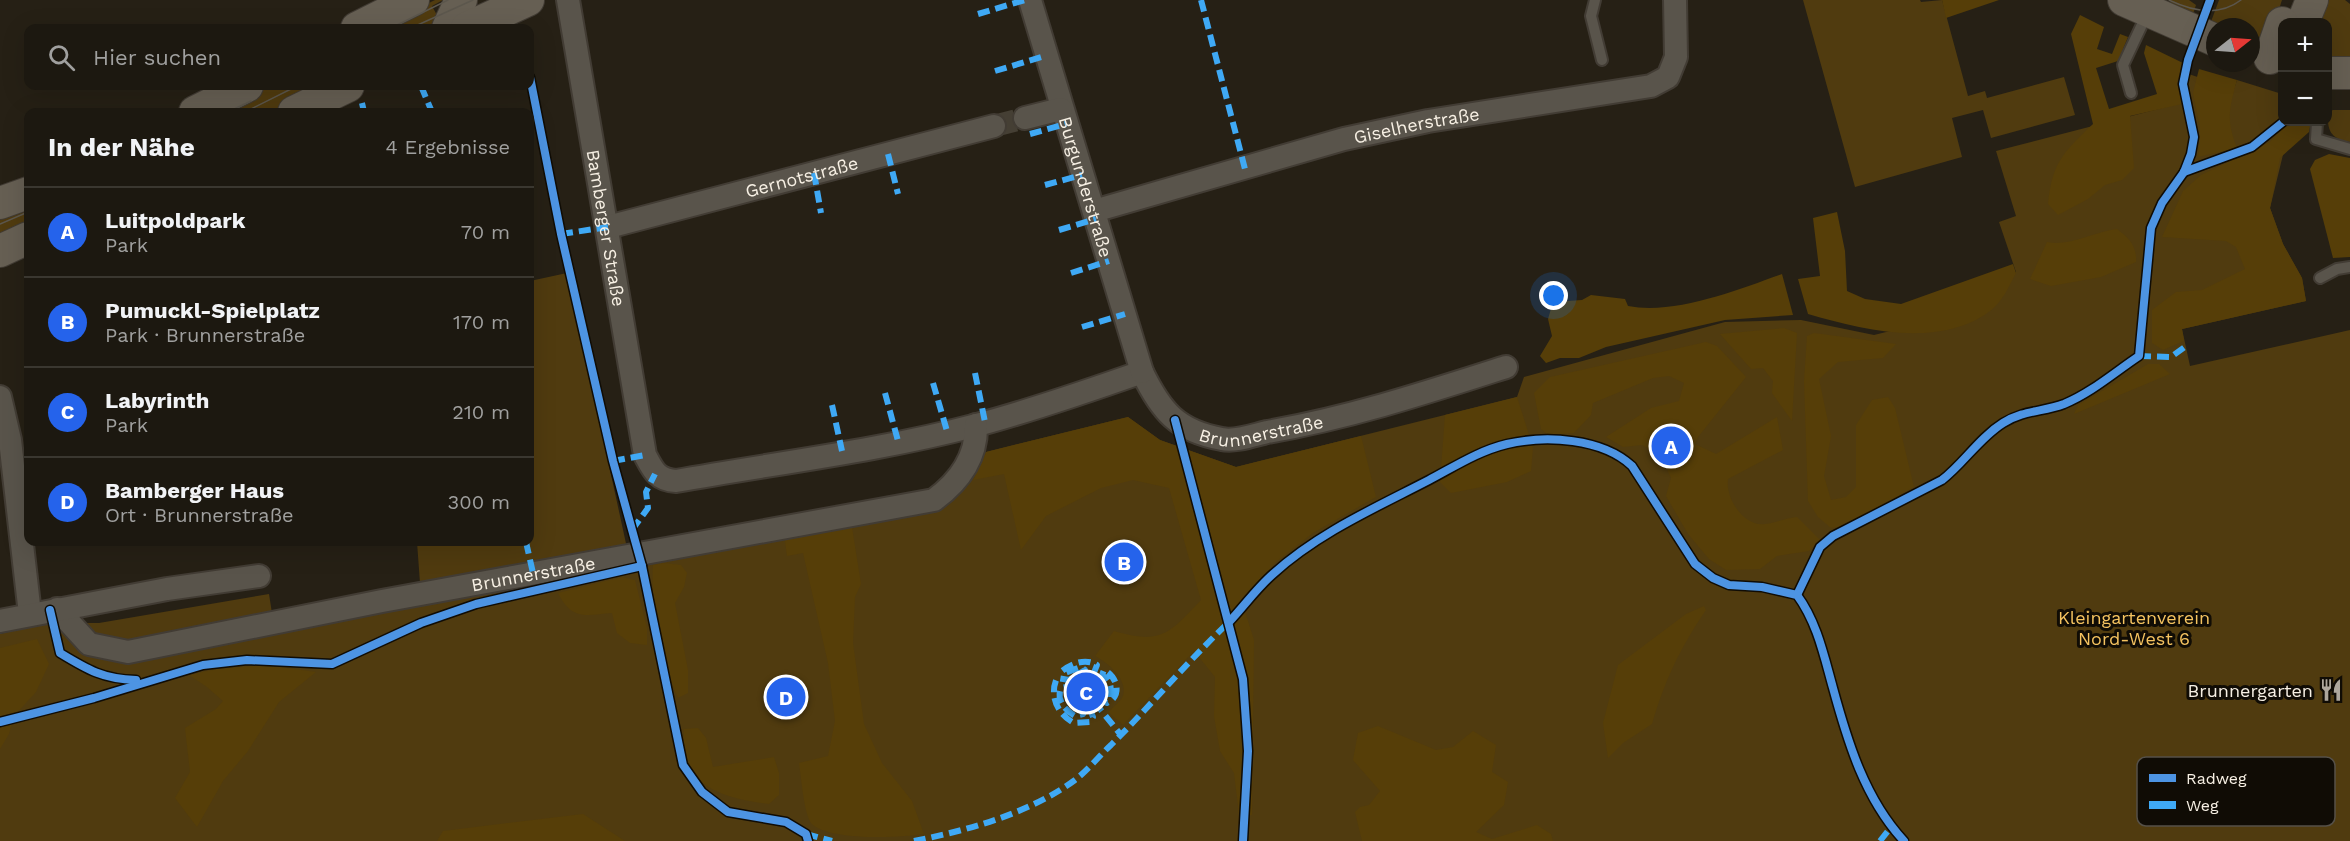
<!DOCTYPE html>
<html lang="de">
<head>
<meta charset="utf-8">
<style>
	:root { --surface:#1c1810; --page:#252119; --text:#f1f3f6; --muted:#a0a09f; --line:#3a3730; --accent:#2563eb }
	body { margin:0; font-family:"Work Sans",sans-serif; background:var(--page); color:var(--text) }
	.controls { position:absolute; right:18px; top:18px; display:grid; overflow:hidden; border-radius:12px; box-shadow:0 6px 24px #0002 }
	.controls button { width:54px; height:54px; display:grid; place-items:center; padding:0; border:0; border-bottom:2px solid var(--line); background:var(--surface); color:var(--text); font:30px sans-serif }
	.compass { position:absolute; left:2206px; top:18px; width:54px; height:54px; border-radius:50%; background:var(--surface); box-shadow:0 6px 24px #0002; rotate:73deg }
	.you { position:absolute; left:1554px; top:296px; width:21px; height:21px; margin:-15px; border:4px solid #fff; border-radius:50%; background:#1a73e8; box-shadow:0 0 0 9px #1a73e833 }
	.badge { display:grid; place-items:center; width:39px; height:39px; border-radius:50%; background:var(--accent); color:#fff; font-size:20px; font-weight:700 }
	.pin { position:absolute; translate:-50% -50%; border:3px solid #fff; box-shadow:0 2px 6px #0006 }
	.list { margin:0; padding:0; list-style:none }
	h2 { display:flex; justify-content:space-between; align-items:center; height:78px; margin:0; padding:0 24px; font-size:26px }
	h2 small { font-size:20px; font-weight:400; color:var(--muted) }
	.list li { display:grid; grid-template-columns:39px 1fr auto; gap:18px; align-items:center; box-sizing:border-box; height:90px; padding:0 24px; border-top:2px solid var(--line) }
	.list b { display:block; font-size:22px; white-space:nowrap }
	.list p { margin:0; font-size:20px; white-space:nowrap; color:var(--muted) }
	.list em { font-size:20px; font-style:normal; color:var(--muted) }
	.icon { flex:none; width:33px; height:33px; fill:none; stroke:currentColor; stroke-width:2; stroke-linecap:round; stroke-linejoin:round }
	.map { position:relative; flex:none; width:2350px; height:841px; overflow:hidden }
	.search { position:absolute; background:var(--surface); box-shadow:0 6px 24px #0002; left:24px; top:24px; width:510px; height:66px; display:flex; align-items:center; gap:15px; box-sizing:border-box; padding:0 21px; border-radius:12px; color:var(--muted); font-size:22px }
	.panel { position:absolute; background:var(--surface); box-shadow:0 6px 24px #0002; left:24px; top:108px; width:510px; height:438px; border-radius:12px }
	.map>svg:first-child { display:block }
	.green { fill:#503b0f }
	.forest { fill:#563e08 }
	.lines { fill:none; stroke-linecap:round; stroke-linejoin:round }
	.minor-tunnel { stroke:#453f34; stroke-width:22; stroke-dasharray:22 11; stroke-linecap:butt }
	.service-casing { stroke:#423c34; stroke-width:14 }
	.minor-casing { stroke:#423c34; stroke-width:26 }
	.secondary-casing { stroke:#423c34; stroke-width:34 }
	.service { stroke:#59544b; stroke-width:10 }
	.minor { stroke:#59544b; stroke-width:22 }
	.secondary { stroke:#665f53; stroke-width:32 }
	.tram { stroke:#5c574d; stroke-width:1.5 }
	.quiet { stroke:#3fa9f5; stroke-width:6; stroke-dasharray:12 6; stroke-linecap:butt }
	.cycleway-casing { stroke:#100c05; stroke-width:11 }
	.cycleway { stroke:#4d94e3; stroke-width:8 }
	.labels { text-anchor:middle; dominant-baseline:central; stroke-width:6; stroke-linejoin:round; paint-order:stroke }
	.street-label { font-size:18px; fill:#f7f0e4; stroke:#100c05 }
	.park-label { font-size:18px; fill:#f5c360; stroke:#100c05 }
	.poi-label { font-size:18px; fill:#f7f0e4; stroke:#100c05; text-anchor:end }
	.key { fill:#100c05; stroke:#555048; stroke-width:1.5 }
	.key-label { font-size:16px; fill:#f7f0e4 }
</style>
</head>
<body>
<div class="map">
<svg width="2350" height="841" viewBox="0 0 2350 841">
	<rect width="100%" height="100%" fill="#262015"/>
	<g class="green">
		<polygon points="435,0 443,0 432,6 439,19 428,28 377,28"/>
		<polygon points="1803,0 1920,0 1921,2 1942,0 1968,96 1985,91 1987,98 2064,77 2075,115 1991,138 1983,110 1952,118 1962,157 1855,187"/>
		<polygon points="2170,0 2189,0 2196,5 2191,20 2172,8"/>
		<path d="M 2219,0 L 2282,0 C 2276,17 2274,41 2253,42 L 2251,27 L 2209,27 Z"/>
		<polygon points="2323,0 2345,0 2350,4 2350,57 2328,58 2328,22 2312,22"/>
		<polygon points="2174,69 2230,88 2234,89 2237,80 2282,94 2282,122 2291,122 2270,208 2283,244 2302,278 2306,301 2182,329 2190,366 2350,330 2350,841 0,841 0,634 46,623 99,623 269,594 274,626 934,500 968,462 986,452 1128,417 1160,440 1236,467 1517,397 1524,377 1725,322 1801,320 1874,335 1992,306 2016,272 1999,222 2016,216 1996,151 2166,107"/>
		<path d="M 270,86 L 314,86 C 280,119 264,112 220,112 Z"/>
		<path d="M 2333,110 L 2350,110 L 2350,142 C 2330,139 2327,130 2328,112 Z"/>
		<polygon points="28,204 28,228 0,240 0,216"/>
		<polygon points="567,273 627,548 420,583 417,542 530,542 530,281"/>
	</g>
	<g class="forest">
		<polygon points="1942,0 1999,0 1946,18"/>
		<path d="M 2080,15 L 2104,27 L 2097,49 L 2112,54 L 2120,34 L 2128,37 L 2118,61 L 2096,68 L 2109,109 L 2157,94 L 2144,53 L 2146,45 L 2183,63 L 2177,82 L 2182,104 L 2130,116 L 2134,168 L 2122,180 L 2105,185 L 2088,199 L 2058,215 L 2048,204 C 2052,162 2064,152 2093,124 L 2071,34 Z"/>
		<path d="M 2199,69 L 2237,80 C 2229,109 2226,120 2237,148 L 2198,157 L 2200,128 L 2193,93 Z"/>
		<polygon points="2289,122 2311,122 2309,132 2280,158 2270,208 2283,244 2302,278 2306,301 2182,329 2184,341 2163,350 2152,343 2152,310 2176,292 2202,290 2245,269 2236,247 2226,241 2162,237 2183,191 2201,175 2270,142"/>
		<polygon points="2329,154 2350,158 2350,257 2333,258 2310,169 2315,160"/>
		<path d="M 1837,212 L 1845,251 L 1847,291 L 1865,299 L 1901,304 L 2013,264 L 2016,273 C 2009,286 2003,301 1990,311 C 1939,349 1863,330 1808,314 L 1798,279 L 1820,276 L 1813,218 Z"/>
		<path d="M 2117,229 C 2129,238 2137,246 2136,262 L 2101,277 L 2051,286 L 2030,279 L 2047,242 C 2068,247 2094,232 2117,229 Z"/>
		<path d="M 1782,274 L 1793,315 L 1725,320 L 1606,347 L 1579,358 L 1560,358 L 1546,363 L 1540,356 L 1552,336 L 1548,319 L 1553,302 L 1582,300 L 1591,295 L 1625,299 L 1628,306 C 1675,315 1737,290 1782,274 Z"/>
		<polygon points="1784,328 1797,333 1792,421 1772,393 1773,381 1763,368 1751,369 1720,334"/>
		<polygon points="1814,333 1896,344 1883,358 1838,362 1819,379 1831,436 1824,476 1831,500 1846,497 1856,487 1856,425 1872,400 1888,397 1895,408 1914,487 1845,526 1831,528 1818,517 1808,501 1804,381 1807,336"/>
		<path d="M 1706,342 L 1717,346 L 1746,377 L 1698,437 L 1695,444 L 1716,454 L 1777,417 L 1783,450 L 1728,479 C 1725,497 1743,527 1765,524 C 1776,523 1785,518 1797,517 L 1820,540 L 1809,551 L 1777,556 L 1760,569 L 1726,570 L 1709,559 L 1688,534 L 1666,496 L 1671,478 L 1661,456 L 1642,445 L 1623,447 L 1606,437 L 1651,408 L 1679,401 L 1684,383 L 1669,376 L 1653,378 L 1593,403 L 1591,415 L 1574,433 L 1548,435 L 1541,429 L 1534,393 L 1550,377 Z"/>
		<polygon points="2148,364 2159,364 2170,374 2074,414 2078,405"/>
		<polygon points="1517,397 1533,447 1531,471 1507,482 1451,493 1440,482 1445,415"/>
		<path d="M 1128,417 L 1160,440 L 1236,467 L 1361,436 L 1376,497 L 1313,533 L 1276,562 L 1242,602 L 1254,640 L 1252,815 L 1239,814 L 1234,773 L 1220,751 L 1214,716 L 1215,677 L 1194,651 L 1123,725 L 1108,712 C 1113,707 1119,703 1122,698 C 1130,680 1108,663 1095,656 L 1114,631 C 1161,645 1169,634 1201,600 L 1169,488 L 1133,480 L 1101,488 L 1046,516 L 1021,550 L 1004,474 L 973,480 L 986,452 Z"/>
		<path d="M 851,521 L 861,584 L 855,597 L 853,643 L 864,724 L 882,763 L 912,801 L 924,834 C 899,838 827,841 811,823 C 804,813 801,776 799,763 L 828,756 L 835,721 L 828,663 L 803,553 L 787,556 L 784,534 Z"/>
		<path d="M 663,563 L 681,565 L 687,573 L 684,587 L 675,603 L 688,670 L 688,693 L 678,698 C 663,666 650,600 653,565 Z"/>
		<path d="M 622,577 L 635,580 L 647,628 L 647,645 L 630,643 L 617,633 L 612,613 C 586,615 572,621 558,593 Z"/>
		<path d="M 1704,606 L 1706,610 C 1680,648 1665,680 1652,724 L 1623,743 L 1608,758 L 1603,723 L 1618,665 L 1686,614 Z"/>
		<polygon points="37,639 49,664 36,692 14,716 9,734 0,749 0,648"/>
		<polygon points="266,665 316,672 279,702 248,751 223,781 197,827 175,798 190,772 185,728 216,709 223,701 207,687 189,675 217,669"/>
		<polygon points="1378,726 1436,750 1453,747 1473,731 1496,745 1492,772 1508,782 1504,805 1476,832 1492,839 1537,825 1551,834 1553,841 1362,841 1355,812 1360,807 1369,805 1380,791 1353,760 1358,733"/>
		<path d="M 698,728 L 706,738 L 713,767 L 774,757 L 779,773 L 779,795 L 769,804 C 721,798 679,786 684,729 Z"/>
		<polygon points="583,814 625,841 437,841 443,831"/>
	</g>
	<g class="lines">
		<polyline class="minor-tunnel" points="994,126 1025,118"/>
		<g class="service-casing">
			<g id="service">
				<polyline points="1595,0 1591,16 1602,60"/>
				<polyline points="2131,93 2123,65 2147,14"/>
				<polyline points="2317,122 2316,139 2350,149"/>
				<polyline points="2320,278 2337,269 2350,267"/>
			</g>
		</g>
		<g class="minor-casing">
			<g id="minor">
				<path id="s1" d="M 568,0 L 645,455 C 653,470 657,480 676,481 C 776,463 879,451 977,425 C 1033,410 1088,391 1142,372 C 1161,411 1177,431 1222,439 C 1235,442 1254,435 1267,432 C 1349,418 1428,392 1506,367"/>
				<path id="s2" d="M 1030,0 L 1142,372"/>
				<polyline points="1025,118 1061,109"/>
				<path id="s3" d="M 1094,211 L 1344,139 L 1428,121 L 1651,86 L 1668,77 L 1676,57 L 1675,0"/>
				<path id="s4" d="M 608,227 L 994,126"/>
				<polyline points="0,397 10,440 30,614"/>
				<path id="s5" d="M 57,609 L 89,644 L 128,652 L 382,601 L 934,500 C 960,481 977,457 976,425"/>
				<polyline points="0,621 167,589 259,576"/>
			</g>
		</g>
		<g class="secondary-casing">
			<g id="secondary">
				<polyline points="2124,0 2215,40"/>
				<polyline points="2303,22 2312,0"/>
				<polyline points="357,28 413,0"/>
				<polyline points="448,28 461,0"/>
				<polyline points="467,28 528,0"/>
				<polyline points="2270,58 2282,23"/>
				<polyline points="2328,73 2350,73"/>
				<polyline points="195,112 247,86"/>
				<polyline points="294,112 348,86"/>
				<polyline points="0,203 28,193"/>
				<polyline points="0,251 28,238"/>
			</g>
		</g>
		<use href="#service" class="service"/>
		<use href="#minor" class="minor"/>
		<use href="#secondary" class="secondary"/>
		<g class="tram">
			<path d="M 2169,0 C 2192,11 2219,17 2241,0"/>
			<polyline points="391,28 448,0"/>
			<polyline points="411,28 473,0"/>
			<polyline points="228,112 251,101"/>
			<polyline points="245,112 297,86"/>
			<polyline points="0,224 28,212"/>
		</g>
		<g class="quiet">
			<polyline points="1201,0 1245,169"/>
			<polyline points="978,14 1025,0"/>
			<polyline points="995,71 1045,56"/>
			<polyline points="421,86 432,112"/>
			<polyline points="362,103 364,112"/>
			<polyline points="1030,134 1066,124"/>
			<polyline points="888,154 898,194"/>
			<polyline points="814,173 821,213"/>
			<polyline points="1045,185 1082,175"/>
			<polyline points="1059,230 1096,219"/>
			<polyline points="561,234 608,227"/>
			<polyline points="1071,273 1109,261"/>
			<polyline points="1082,327 1125,314"/>
			<polyline points="2139,356 2171,357 2186,346"/>
			<polyline points="975,373 985,422"/>
			<polyline points="933,383 947,431"/>
			<polyline points="885,393 898,441"/>
			<polyline points="832,405 842,451"/>
			<polyline points="613,461 645,455"/>
			<polyline points="632,530 648,508 646,492 655,474"/>
			<polyline points="526,542 533,573"/>
			<path d="M 1086,683 L 1082,696 L 1072,703 L 1066,698 L 1078,690 L 1076,685 L 1061,688 C 1056,700 1065,710 1075,716 L 1083,714 L 1081,706 L 1090,709 L 1093,717 L 1090,722 L 1074,723 C 1057,714 1049,695 1057,678 L 1069,680 L 1085,670 L 1081,667 L 1065,673 L 1062,671 C 1072,663 1086,658 1097,665 L 1093,675 L 1102,686 L 1105,694 L 1110,694 C 1113,686 1108,679 1102,675 L 1104,670 C 1117,676 1123,696 1107,703 L 1100,700 L 1092,689 L 1092,699 L 1121,735"/>
			<polyline points="806,834 832,841"/>
			<path d="M 914,841 C 969,830 1030,813 1075,780 C 1088,770 1099,756 1111,745 C 1152,704 1189,660 1231,620"/>
			<polyline points="1880,841 1891,827"/>
		</g>
		<g class="cycleway-casing">
			<g id="cycleway">
				<polyline points="530,77 561,234 613,461 642,566 683,765 702,792 728,812 786,822 806,834 808,841"/>
				<polyline points="2184,172 2252,147 2283,122"/>
				<polyline points="1175,420 1243,679 1248,751 1243,841"/>
				<path d="M 1797,595 L 1820,547 L 1833,536 L 1942,480 C 1964,463 1979,438 2003,423 C 2023,410 2043,412 2064,404 C 2091,393 2115,372 2139,356 L 2151,228 L 2162,203 L 2184,172 L 2191,154 L 2194,137 L 2183,84 L 2188,60 L 2210,0"/>
				<path d="M 50,610 L 60,653 C 88,670 103,679 136,680"/>
				<path d="M 1230,621 C 1244,606 1257,588 1273,574 C 1318,533 1375,508 1429,480 C 1454,467 1478,451 1507,444 C 1546,435 1602,438 1632,466 L 1695,564 L 1713,578 L 1729,585 L 1762,587 L 1797,595 C 1817,622 1824,656 1833,688 C 1848,743 1865,799 1904,841"/>
				<polyline points="0,722 94,698 203,665 247,660 332,664 421,623 476,604 642,566"/>
			</g>
		</g>
		<use href="#cycleway" class="cycleway"/>
	</g>
	<defs>
		<g id="restaurant-bare" transform="scale(1.8)"><path d="M-5-6h1v4h1v-4h1v4h1v-4h1v5L-1.5 .5V6h-2V.5L-5-1ZM5-6V6H3V1.5H1.5Q1.5-4 5-6Z" fill="#aea79c" stroke="#100c05" stroke-width="2.5" paint-order="stroke"/></g>
	</defs>
	<g fill-rule="evenodd">
		<use href="#restaurant-bare" x="2331" y="690"/>
	</g>
	<g class="labels">
		<g class="street-label">
			<text stroke="none"><textPath href="#s3" startOffset="334">Giselherstraße</textPath></text>
			<text stroke="none"><textPath href="#s4" startOffset="200">Gernotstraße</textPath></text>
			<text stroke="none"><textPath href="#s2" startOffset="195">Burgunderstraße</textPath></text>
			<text stroke="none"><textPath href="#s1" startOffset="231">Bamberger Straße</textPath></text>
			<text stroke="none"><textPath href="#s1" startOffset="1134">Brunnerstraße</textPath></text>
			<text stroke="none"><textPath href="#s5" startOffset="500">Brunnerstraße</textPath></text>
		</g>
		<g class="park-label">
			<text x="2134" y="617">Kleingartenverein<tspan x="2134" dy="21">Nord-West 6</tspan></text>
		</g>
		<g class="poi-label">
			<text x="2313" y="690">Brunnergarten</text>
		</g>
	</g>
	<rect x="2137" y="757" width="198" height="69" rx="9" class="key"/>
	<rect x="2149" y="774" width="27" height="8" fill="#4d94e3"/>
	<rect x="2149" y="801" width="27" height="8" fill="#3fa9f5"/>
	<g class="key-label">
		<text x="2186" y="784">Radweg</text>
		<text x="2186" y="811">Weg</text>
	</g>
</svg>
<div class="controls">
<button>+</button>
<button>−</button>
</div>
<svg class="compass" viewBox="-18 -18 36 36"><path d="M0-13l5 13h-10z" fill="#e53935"/><path d="M0 13l5-13h-10z" fill="#a0a09f"/></svg>
<div class="you"></div>
<div class="pin badge" style="left:1671px;top:446px">A</div>
<div class="pin badge" style="left:1124px;top:562px">B</div>
<div class="pin badge" style="left:1086px;top:692px">C</div>
<div class="pin badge" style="left:786px;top:697px">D</div>
<div class="search"><svg class="icon" aria-label="search" viewBox="0 0 24 24"><circle cx="10" cy="10" r="6"/><path d="M15 15l6 6"/></svg>Hier suchen</div>
<section class="panel">
<h2>In der Nähe<small>4 Ergebnisse</small></h2>
<ul class="list">
<li><span class="badge">A</span><div><b>Luitpoldpark</b><p>Park</p></div><em>70 m</em></li>
<li><span class="badge">B</span><div><b>Pumuckl-Spielplatz</b><p>Park · Brunnerstraße</p></div><em>170 m</em></li>
<li><span class="badge">C</span><div><b>Labyrinth</b><p>Park</p></div><em>210 m</em></li>
<li><span class="badge">D</span><div><b>Bamberger Haus</b><p>Ort · Brunnerstraße</p></div><em>300 m</em></li>
</ul>
</section>
</div>
</body>
</html>
